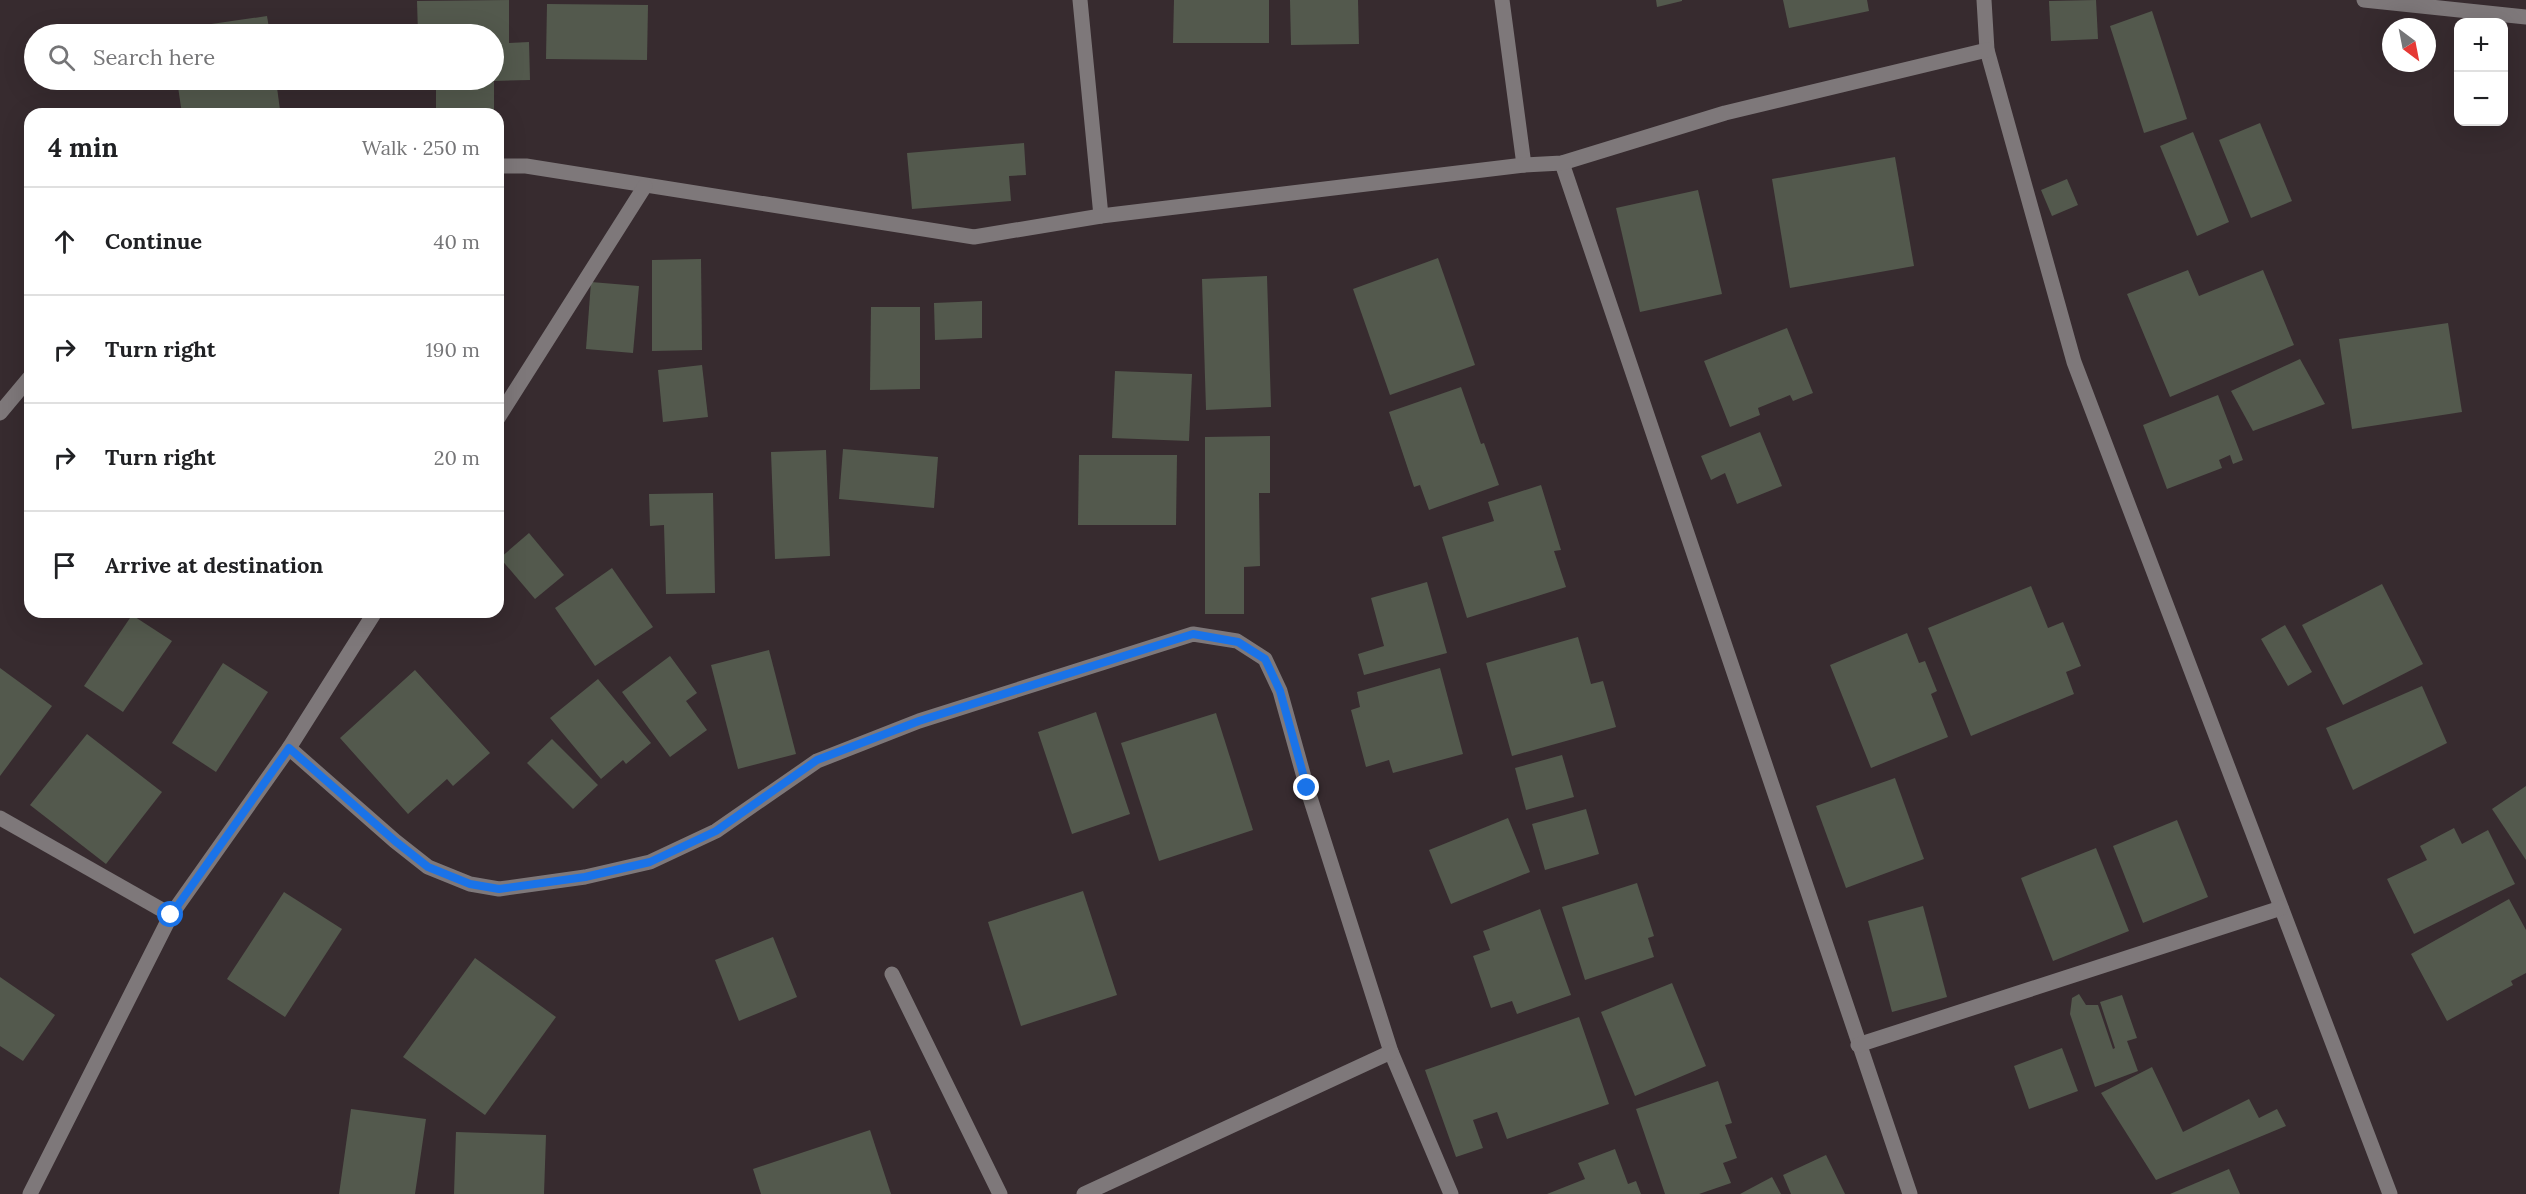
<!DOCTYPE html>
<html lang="en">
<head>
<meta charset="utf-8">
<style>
	:root { --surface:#fff; --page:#f2f2f2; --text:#202124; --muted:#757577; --line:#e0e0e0 }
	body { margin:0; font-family:Lora,serif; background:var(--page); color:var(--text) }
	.controls { position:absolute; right:18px; top:18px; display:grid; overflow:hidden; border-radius:12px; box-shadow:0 6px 24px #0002 }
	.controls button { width:54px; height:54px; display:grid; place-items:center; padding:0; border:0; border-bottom:2px solid var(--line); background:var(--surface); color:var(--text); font:30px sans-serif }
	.compass { position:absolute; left:2382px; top:18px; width:54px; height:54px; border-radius:50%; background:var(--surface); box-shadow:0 6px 24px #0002; rotate:148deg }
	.stop { position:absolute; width:18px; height:18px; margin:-14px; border:4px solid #1a73e8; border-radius:50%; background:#fff }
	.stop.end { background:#1a73e8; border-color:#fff; box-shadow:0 2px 6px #0008 }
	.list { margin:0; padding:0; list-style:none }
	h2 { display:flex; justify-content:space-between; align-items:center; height:78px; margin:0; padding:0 24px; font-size:26px }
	h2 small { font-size:20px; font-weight:400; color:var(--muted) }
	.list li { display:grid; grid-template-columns:39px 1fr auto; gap:18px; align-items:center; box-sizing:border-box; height:108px; padding:0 24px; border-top:2px solid var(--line) }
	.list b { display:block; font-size:22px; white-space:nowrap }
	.list em { font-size:20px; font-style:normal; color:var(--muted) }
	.icon { flex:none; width:33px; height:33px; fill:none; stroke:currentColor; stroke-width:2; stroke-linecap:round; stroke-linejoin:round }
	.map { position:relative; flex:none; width:2526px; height:1194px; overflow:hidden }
	.search { position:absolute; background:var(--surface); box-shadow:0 6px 24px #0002; left:24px; top:24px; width:480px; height:66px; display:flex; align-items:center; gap:15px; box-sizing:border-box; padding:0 21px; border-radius:33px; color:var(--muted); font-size:22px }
	.panel { position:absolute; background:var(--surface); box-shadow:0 6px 24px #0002; left:24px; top:108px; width:480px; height:510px; border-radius:18px }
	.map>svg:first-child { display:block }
	.building { fill:#53594d }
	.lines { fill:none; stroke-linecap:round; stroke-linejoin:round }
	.minor { stroke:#7e787a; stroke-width:15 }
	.route { stroke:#1a73e8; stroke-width:8 }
</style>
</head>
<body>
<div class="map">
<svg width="2526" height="1194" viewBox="0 0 2526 1194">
	<rect width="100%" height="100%" fill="#372b2f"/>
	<g class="building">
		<polygon points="509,0 509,43 529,42 530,80 494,81 494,111 436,112 436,80 494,80 494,34 418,34 417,1"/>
		<polygon points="1174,0 1269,0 1269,43 1173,43"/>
		<polygon points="1290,0 1358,0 1359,44 1291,45"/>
		<polygon points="1656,0 1682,0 1682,1 1657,7"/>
		<polygon points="1783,0 1867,0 1869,11 1789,28"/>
		<polygon points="2096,0 2098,39 2051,41 2049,1"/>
		<polygon points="547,4 648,5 647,60 546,59"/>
		<polygon points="2152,11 2187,119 2144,133 2110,26"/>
		<polygon points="267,16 270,34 171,34 170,30"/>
		<polygon points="177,80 276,80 280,110 255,114 182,114"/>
		<polygon points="2260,123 2292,201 2251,218 2219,140"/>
		<polygon points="2193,132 2229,222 2197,236 2160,146"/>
		<polygon points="1024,143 1026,175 1009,176 1011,201 912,209 907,153"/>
		<polygon points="1895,157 1914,266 1790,288 1772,179"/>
		<polygon points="2067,179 2078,205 2052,216 2041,190"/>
		<polygon points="1698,190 1722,294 1640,312 1616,208"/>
		<polygon points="1438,258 1475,365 1390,395 1353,289"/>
		<polygon points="701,259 702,350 652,351 652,260"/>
		<polygon points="2188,270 2199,296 2263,270 2294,345 2170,397 2127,294"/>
		<polygon points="1267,276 1271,407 1206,410 1202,279"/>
		<polygon points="591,282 639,286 633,353 586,349"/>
		<polygon points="982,301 982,338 935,340 934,303"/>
		<polygon points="871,307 920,307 920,389 870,390"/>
		<polygon points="2448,323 2462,412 2352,429 2339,339"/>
		<polygon points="1787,328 1813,393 1793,401 1790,395 1758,408 1760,415 1730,427 1704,361"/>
		<polygon points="2300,359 2325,404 2253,431 2231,391"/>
		<polygon points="702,365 708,417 663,422 658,370"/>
		<polygon points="1115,371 1192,374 1189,441 1112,438"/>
		<polygon points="1461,387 1481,444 1484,443 1499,485 1429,510 1420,485 1414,487 1389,412"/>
		<polygon points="2218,395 2243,460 2233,464 2230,455 2219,460 2222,468 2167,489 2143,425"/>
		<polygon points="1760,432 1782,486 1737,504 1725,473 1711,480 1701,456"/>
		<polygon points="1270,436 1270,493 1259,493 1260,566 1244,567 1244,614 1205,614 1205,437"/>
		<polygon points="843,449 938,457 934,508 839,499"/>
		<polygon points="826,450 830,556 775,559 771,452"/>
		<polygon points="1079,455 1177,455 1176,525 1078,525"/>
		<polygon points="1541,485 1561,550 1554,551 1566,587 1467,618 1442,537 1494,521 1488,502"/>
		<polygon points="713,493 715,593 666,594 664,525 650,526 649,494"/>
		<polygon points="529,533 564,575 535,599 500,558"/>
		<polygon points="612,568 653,627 595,666 555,608"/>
		<polygon points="1427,582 1447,653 1364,675 1358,654 1384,646 1371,598"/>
		<polygon points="2382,584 2423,664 2343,705 2302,625"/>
		<polygon points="2031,586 2048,628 2063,622 2081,666 2066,672 2074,694 1971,736 1928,628"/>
		<polygon points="132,615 172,641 123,712 84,686"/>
		<polygon points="2285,625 2312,672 2288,686 2261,639"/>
		<polygon points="1907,633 1919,663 1925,661 1937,691 1931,694 1948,737 1871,768 1830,665"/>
		<polygon points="1578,637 1591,684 1603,681 1616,727 1512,756 1486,663"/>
		<polygon points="769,650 796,754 738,769 711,665"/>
		<polygon points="670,656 697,693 686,701 707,730 670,757 622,692"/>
		<polygon points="223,663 268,692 216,772 172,743"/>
		<polygon points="0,668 52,706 0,776"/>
		<polygon points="1440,668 1463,754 1393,773 1389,760 1366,767 1351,710 1360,707 1357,692"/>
		<polygon points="415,670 490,753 453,786 447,779 408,814 340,738"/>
		<polygon points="598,679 651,743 626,764 623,760 601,779 550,718"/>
		<polygon points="2422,686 2447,743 2353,790 2326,728"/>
		<polygon points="1096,712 1130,814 1072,834 1038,732"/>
		<polygon points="1216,713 1253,830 1159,861 1121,743"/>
		<polygon points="87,734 162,792 106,864 30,805"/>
		<polygon points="552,739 598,785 573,809 527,763"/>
		<polygon points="1562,755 1574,797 1526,810 1515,768"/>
		<polygon points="1895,778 1924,859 1846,888 1816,806"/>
		<polygon points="2526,786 2526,860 2492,809"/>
		<polygon points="1586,809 1599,854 1545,870 1532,824"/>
		<polygon points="1508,818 1530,872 1451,904 1429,850"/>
		<polygon points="2177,820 2208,897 2143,923 2113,846"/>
		<polygon points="2454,828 2462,844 2488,830 2515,884 2414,934 2387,879 2427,860 2420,846"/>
		<polygon points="2096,848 2129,931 2053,961 2021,878"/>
		<polygon points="1637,883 1654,936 1648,938 1654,957 1585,980 1562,907"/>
		<polygon points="1083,891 1117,995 1021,1026 988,922"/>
		<polygon points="284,892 342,929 285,1017 227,979"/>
		<polygon points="2509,899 2526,930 2526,973 2511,981 2513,985 2447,1021 2411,954"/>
		<polygon points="1923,906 1947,997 1892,1012 1868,921"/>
		<polygon points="1540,909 1571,995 1517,1014 1512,1001 1491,1008 1473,956 1490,950 1483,931"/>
		<polygon points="773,937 797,997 739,1021 715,960"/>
		<polygon points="475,958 556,1017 485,1115 403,1057"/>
		<polygon points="0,977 55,1015 23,1061 0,1046"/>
		<polygon points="1672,983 1706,1066 1635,1096 1601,1012"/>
		<polygon points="2079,994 2086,1005 2098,1005 2113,1049 2115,1048 2100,1002 2122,995 2137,1038 2127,1041 2138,1071 2095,1087 2070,1014 2072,998"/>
		<polygon points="1579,1017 1609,1104 1507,1139 1497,1112 1473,1120 1483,1148 1456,1157 1425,1070"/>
		<polygon points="2062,1048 2078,1091 2029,1109 2014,1066"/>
		<polygon points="2152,1067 2183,1132 2249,1099 2259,1118 2277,1109 2286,1126 2156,1180 2101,1093"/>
		<polygon points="1718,1081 1732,1123 1725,1125 1737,1158 1723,1163 1731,1183 1699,1194 1665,1194 1636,1109"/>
		<polygon points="351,1109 426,1119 415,1194 339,1194"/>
		<polygon points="870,1130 891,1194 761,1194 753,1169"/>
		<polygon points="456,1132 546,1135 544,1194 454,1194"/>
		<polygon points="1615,1149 1628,1184 1636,1181 1641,1194 1547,1194 1585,1179 1578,1163"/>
		<polygon points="1826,1155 1845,1194 1791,1194 1783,1175"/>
		<polygon points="2229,1169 2240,1194 2170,1194"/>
		<polygon points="1772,1177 1781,1194 1740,1194"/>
	</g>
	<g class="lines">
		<g class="minor">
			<polyline points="1080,0 1101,216"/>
			<polyline points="1502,0 1524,165"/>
			<polyline points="1984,0 1987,50 2074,362 2390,1194"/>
			<polyline points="2364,0 2526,17"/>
			<polyline points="1562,163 1910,1194"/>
			<polyline points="498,166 526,166 974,237 1101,216 1524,165 1562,163 1725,113 1987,50"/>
			<polyline points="0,413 30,377"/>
			<polyline points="498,418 645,186"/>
			<polyline points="289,748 395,841 428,867 470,884 499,889 585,877 650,862 716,831 817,761 919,721 1193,634 1237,641 1265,659 1280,691 1307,788 1391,1052 1451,1194"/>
			<polyline points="0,818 171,915"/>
			<polyline points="892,974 1000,1194"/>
			<polyline points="1858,1045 2281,908"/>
			<polyline points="30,1194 171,915 289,748 375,612"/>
			<polyline points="1084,1194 1391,1052"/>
		</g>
	</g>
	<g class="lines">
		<polyline class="route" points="171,915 289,748 395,841 428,867 470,884 499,889 585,877 650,862 716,831 817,760 919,721 1193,634 1238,642 1265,659 1280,691 1307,788"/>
	</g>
</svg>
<div class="controls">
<button>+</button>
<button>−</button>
</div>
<svg class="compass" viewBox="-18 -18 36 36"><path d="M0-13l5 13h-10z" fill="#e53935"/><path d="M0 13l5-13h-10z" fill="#757577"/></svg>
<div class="stop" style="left:171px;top:915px"></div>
<div class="stop end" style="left:1307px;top:788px"></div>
<div class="search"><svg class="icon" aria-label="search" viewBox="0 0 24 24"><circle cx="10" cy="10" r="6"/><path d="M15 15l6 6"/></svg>Search here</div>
<section class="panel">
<h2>4 min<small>Walk · 250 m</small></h2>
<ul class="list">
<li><svg class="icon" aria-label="ahead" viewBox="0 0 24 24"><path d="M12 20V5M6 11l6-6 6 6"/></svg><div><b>Continue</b></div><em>40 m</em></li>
<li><svg class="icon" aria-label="right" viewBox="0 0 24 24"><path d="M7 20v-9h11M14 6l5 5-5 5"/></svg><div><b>Turn right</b></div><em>190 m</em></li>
<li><svg class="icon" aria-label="right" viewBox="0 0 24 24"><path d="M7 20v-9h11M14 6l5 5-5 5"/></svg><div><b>Turn right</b></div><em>20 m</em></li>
<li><svg class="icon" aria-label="arrive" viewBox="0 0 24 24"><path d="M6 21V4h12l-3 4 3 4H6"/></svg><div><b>Arrive at destination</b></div></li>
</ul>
</section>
</div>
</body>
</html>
